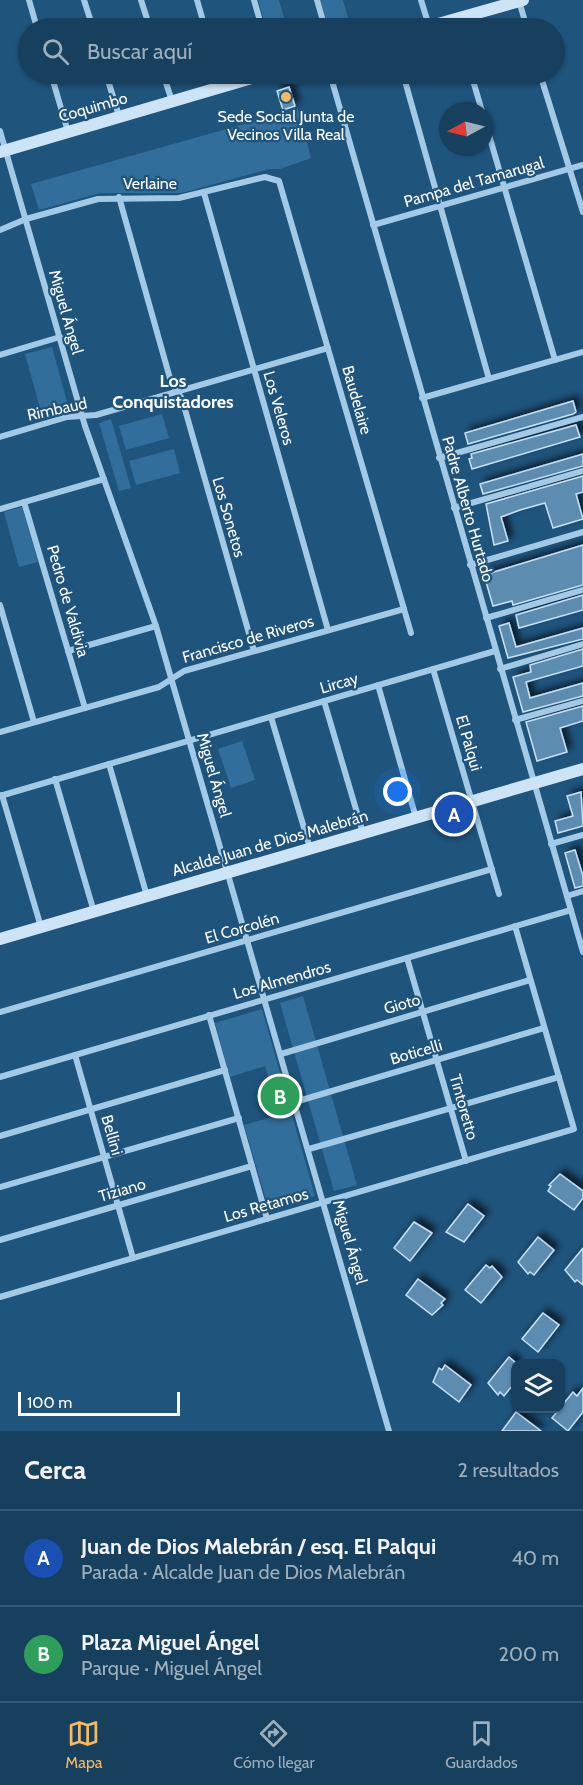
<!DOCTYPE html>
<html lang="es">
<head>
<meta charset="utf-8">
<style>
	:root { --surface:#173f5e; --page:#244a67; --text:#f1f3f6; --muted:#9eafbc; --line:#365873; --accent:#f5b963 }
	body { margin:0; font-family:Cabin,sans-serif; background:var(--page); color:var(--text) }
	.controls { position:absolute; right:18px; bottom:18px; display:grid; overflow:hidden; border-radius:12px; box-shadow:0 2px 4px #0004 }
	.controls button { width:54px; height:54px; display:grid; place-items:center; padding:0; border:0; border-bottom:2px solid var(--line); background:var(--surface); color:var(--text); font:30px sans-serif }
	.compass { position:absolute; left:439px; top:102px; width:54px; height:54px; border-radius:50%; background:var(--surface); box-shadow:0 2px 4px #0004; rotate:263deg }
	.scale { position:absolute; left:18px; bottom:15px; width:162px; box-sizing:border-box; padding-left:6px; border:3px solid #fff; border-top:0; font-size:16px; line-height:21px; white-space:nowrap; color:#fff; -webkit-text-stroke:4px #1f547d; paint-order:stroke }
	.you { position:absolute; left:398px; top:792px; width:21px; height:21px; margin:-15px; border:4px solid #fff; border-radius:50%; background:#1a73e8; box-shadow:0 0 0 9px #1a73e833 }
	.badge { display:grid; place-items:center; width:39px; height:39px; border-radius:50%; background:var(--accent); color:#fff; font-size:20px; font-weight:700 }
	.pin { position:absolute; translate:-50% -50%; border:3px solid #fff; box-shadow:0 2px 6px #0006 }
	.list { margin:0; padding:0; list-style:none }
	h2 { display:flex; justify-content:space-between; align-items:center; height:78px; margin:0; padding:0 24px; font-size:26px }
	h2 small { font-size:20px; font-weight:400; color:var(--muted) }
	.list li { display:grid; grid-template-columns:39px 1fr auto; gap:18px; align-items:center; box-sizing:border-box; height:96px; padding:0 24px; border-top:2px solid var(--line) }
	.list b { display:block; font-size:22px; white-space:nowrap }
	.list p { margin:0; font-size:20px; white-space:nowrap; color:var(--muted) }
	.list em { font-size:20px; font-style:normal; color:var(--muted) }
	.icon { flex:none; width:33px; height:33px; fill:none; stroke:currentColor; stroke-width:2; stroke-linecap:round; stroke-linejoin:round }
	.map { position:relative; flex:none; width:583px; height:1431px; overflow:hidden }
	.search { position:absolute; background:var(--surface); box-shadow:0 2px 4px #0004; left:18px; right:18px; top:18px; height:66px; display:flex; align-items:center; gap:15px; box-sizing:border-box; padding:0 21px; border-radius:33px; color:var(--muted); font-size:22px }
	.sheet { height:270px; background:var(--surface) }
	nav { display:flex; justify-content:space-around; align-items:center; box-sizing:border-box; height:84px; border-top:2px solid var(--line); background:var(--surface); font-size:16px; color:var(--muted) }
	nav a { display:grid; justify-items:center; gap:3px }
	nav .on { color:var(--accent) }
	.map>svg:first-child { display:block }
	.green { fill:#326e9b }
	.building { fill:#5d8cb1; stroke:#c6e1f5; stroke-width:1.5; filter:url(#shadow) }
	.lines { fill:none; stroke-linecap:round; stroke-linejoin:round }
	.street { stroke:#a2cae7; stroke-width:6 }
	.secondary { stroke:#cde3f6; stroke-width:12 }
	.poi-dot { fill:#f5b963; stroke:#1f547d; stroke-width:2 }
	.labels { text-anchor:middle; dominant-baseline:central; stroke-width:4.5; stroke-linejoin:round; paint-order:stroke }
	.street-label { font-size:16px; fill:#fff; stroke:#1f547d }
	.poi-label { font-size:16px; fill:#fff; stroke:#1f547d }
	.neighbourhood-label { font-size:18px; font-weight:bold; fill:#fff; stroke:#1f547d }
</style>
</head>
<body>
<div class="map">
<svg width="583" height="1431" viewBox="0 0 583 1431">
	<defs>
		<filter id="shadow"><feDropShadow dx="5" dy="-5" stdDeviation="3" flood-color="#0009"/></filter>
	</defs>
	<rect width="100%" height="100%" fill="#1f547d"/>
	<g class="green">
		<polygon points="258,0 279,0 287,28 266,28"/>
		<polygon points="320,0 343,0 351,28 329,28"/>
		<polygon points="298,109 311,158 280,169 269,169 182,193 100,193 39,210 31,184"/>
		<polygon points="52,347 67,402 61,404 61,406 68,405 70,412 43,419 25,354"/>
		<polygon points="162,414 169,438 126,450 119,426"/>
		<polygon points="111,419 131,488 119,491 99,423"/>
		<polygon points="174,449 180,473 136,485 129,461"/>
		<polygon points="22,507 38,562 19,567 4,512"/>
		<polygon points="242,741 255,780 231,788 218,749"/>
		<polygon points="303,996 357,1185 334,1191 280,1003"/>
		<polygon points="262,1009 315,1196 269,1210 244,1125 279,1115 265,1066 230,1077 215,1023"/>
	</g>
	<g class="building">
		<polygon points="289,87 295,106 283,110 277,91"/>
		<polygon points="573,401 576,412 573,414 468,444 465,433"/>
		<polygon points="576,425 580,437 472,469 469,459 472,458 471,454"/>
		<polygon points="583,454 583,466 483,494 480,484"/>
		<polygon points="583,476 583,492 576,494 583,519 553,528 545,503 520,510 501,517 508,541 494,545 486,504"/>
		<polygon points="583,545 583,585 513,605 512,601 493,606 484,575"/>
		<polygon points="583,595 583,610 519,628 516,615"/>
		<polygon points="509,623 516,647 583,628 583,639 508,658 499,626"/>
		<polygon points="583,649 583,666 526,682 530,698 583,683 583,696 523,712 513,677 531,672 530,665"/>
		<polygon points="583,706 583,721 560,728 567,752 537,761 526,722"/>
		<polygon points="581,792 583,826 558,833 555,821 573,816 567,796"/>
		<polygon points="575,850 583,876 583,886 575,888 565,853"/>
		<polygon points="560,1174 583,1191 583,1198 574,1210 548,1191 551,1186 549,1185"/>
		<polygon points="468,1204 484,1216 464,1242 446,1232"/>
		<polygon points="414,1222 432,1233 410,1261 394,1248"/>
		<polygon points="538,1237 554,1250 534,1275 530,1272 528,1274 518,1262"/>
		<polygon points="583,1248 583,1285 577,1280 575,1282 565,1270"/>
		<polygon points="486,1265 490,1268 492,1266 502,1277 481,1303 465,1290"/>
		<polygon points="418,1279 445,1299 441,1303 443,1305 432,1315 406,1295"/>
		<polygon points="543,1313 559,1325 538,1352 522,1339"/>
		<polygon points="509,1357 516,1363 516,1381 504,1396 500,1392 498,1395 488,1383"/>
		<polygon points="445,1365 471,1385 459,1402 433,1382 439,1368 442,1370"/>
		<polygon points="583,1388 583,1412 568,1431 552,1418 573,1392 577,1396"/>
		<polygon points="516,1412 541,1431 502,1431"/>
	</g>
	<g class="lines">
		<g class="street">
			<polyline points="29,0 37,28"/>
			<polyline points="84,0 93,28"/>
			<polyline points="141,0 150,28"/>
			<polyline points="197,0 205,28"/>
			<polyline points="254,0 262,28"/>
			<polyline points="317,0 325,28"/>
			<polyline points="421,0 429,26"/>
			<polyline points="519,1 527,28"/>
			<polyline points="51,74 68,132"/>
			<polyline points="106,74 119,116"/>
			<polyline points="163,74 172,101"/>
			<polyline points="219,74 223,86"/>
			<polyline points="330,74 583,952"/>
			<polyline points="403,74 489,379"/>
			<polyline points="471,74 482,111"/>
			<polyline points="540,74 583,212"/>
			<polyline points="484,118 555,360"/>
			<polyline points="0,131 85,426 156,626 389,1431"/>
			<polyline points="204,193 328,630"/>
			<polyline points="119,197 171,382 182,399 254,651"/>
			<polyline points="373,225 583,165"/>
			<polyline points="0,230 26,219 98,199 179,198 265,177 279,181 411,633"/>
			<polyline points="0,355 60,337"/>
			<polyline points="422,398 583,352"/>
			<polyline points="0,437 67,417 96,415 328,348"/>
			<polyline points="439,458 583,417"/>
			<polyline points="24,502 85,708"/>
			<polyline points="454,508 583,471"/>
			<polyline points="0,509 104,479"/>
			<polyline points="470,565 583,532"/>
			<polyline points="0,605 34,722"/>
			<polyline points="486,618 583,590"/>
			<polyline points="68,651 156,626"/>
			<polyline points="433,669 499,894"/>
			<polyline points="500,669 583,644"/>
			<polyline points="378,685 416,818"/>
			<polyline points="324,701 363,833"/>
			<polyline points="271,717 310,848"/>
			<polyline points="515,720 583,701"/>
			<polyline points="0,732 159,687 184,671 404,609"/>
			<polyline points="109,764 147,896"/>
			<polyline points="55,779 94,912"/>
			<polyline points="2,795 41,927"/>
			<polyline points="0,796 495,651"/>
			<polyline points="551,844 583,835"/>
			<polyline points="567,896 583,891"/>
			<polyline points="407,958 466,1161"/>
			<polyline points="0,1012 492,869"/>
			<polyline points="209,1015 267,1219"/>
			<polyline points="281,1054 530,980"/>
			<polyline points="75,1055 133,1258"/>
			<polyline points="0,1077 571,910"/>
			<polyline points="295,1102 544,1028"/>
			<polyline points="0,1136 225,1070"/>
			<polyline points="309,1149 559,1077"/>
			<polyline points="0,1187 239,1118"/>
			<polyline points="0,1240 252,1166"/>
			<polyline points="0,1297 574,1129 515,926"/>
		</g>
		<g class="secondary">
			<polyline points="424,28 523,0"/>
			<polyline points="0,152 265,74"/>
			<polyline points="0,939 583,769"/>
		</g>
	</g>
	<circle class="poi-dot" cx="286" cy="97" r="6"/>
	<g class="labels">
		<g class="street-label">
			<text transform="translate(93 107) rotate(-16)">Coquimbo</text>
			<text transform="translate(474 182) rotate(-16)">Pampa del Tamarugal</text>
			<text x="150" y="183">Verlaine</text>
			<text transform="translate(66 312) rotate(74)">Miguel Ángel</text>
			<text transform="translate(357 400) rotate(74)">Baudelaire</text>
			<text transform="translate(279 408) rotate(74)">Los Veleros</text>
			<text transform="translate(57 409) rotate(-12)">Rimbaud</text>
			<text transform="translate(468 509) rotate(74)">Padre Alberto Hurtado</text>
			<text transform="translate(229 517) rotate(74)">Los Sonetos</text>
			<text transform="translate(68 601) rotate(74)">Pedro de Valdivia</text>
			<text transform="translate(248 639) rotate(-16)">Francisco de Riveros</text>
			<text transform="translate(339 683) rotate(-16)">Lircay</text>
			<text transform="translate(469 743) rotate(74)">El Palqui</text>
			<text transform="translate(214 775) rotate(74)">Miguel Ángel</text>
			<text transform="translate(270 843) rotate(-16)">Alcalde Juan de Dios Malebrán</text>
			<text transform="translate(242 928) rotate(-16)">El Corcolén</text>
			<text transform="translate(282 980) rotate(-16)">Los Almendros</text>
			<text transform="translate(402 1004) rotate(-16)">Gioto</text>
			<text transform="translate(416 1052) rotate(-16)">Boticelli</text>
			<text transform="translate(464 1107) rotate(74)">Tintoretto</text>
			<text transform="translate(112 1135) rotate(74)">Bellini</text>
			<text transform="translate(122 1190) rotate(-16)">Tiziano</text>
			<text transform="translate(266 1205) rotate(-16)">Los Retamos</text>
			<text transform="translate(350 1242) rotate(74)">Miguel Ángel</text>
		</g>
		<g class="poi-label">
			<text x="286" y="116">Sede Social Junta de<tspan x="286" dy="18">Vecinos Villa Real</tspan></text>
		</g>
		<g class="neighbourhood-label">
			<text x="173" y="381">Los<tspan x="173" dy="21">Conquistadores</tspan></text>
		</g>
	</g>
</svg>
<div class="controls">
<button><svg class="icon" aria-label="layers" viewBox="0 0 24 24"><path d="M12 4l9 5-9 5-9-5zM3 14l9 5 9-5"/></svg></button>
</div>
<svg class="compass" viewBox="-18 -18 36 36"><path d="M0-13l5 13h-10z" fill="#e53935"/><path d="M0 13l5-13h-10z" fill="#9eafbc"/></svg>
<div class="scale">100 m</div>
<div class="you"></div>
<div class="pin badge" style="left:454px;top:814px;background:#1a4fb4">A</div>
<div class="pin badge" style="left:280px;top:1096px;background:#2e9e5b">B</div>
<div class="search"><svg class="icon" aria-label="search" viewBox="0 0 24 24"><circle cx="10" cy="10" r="6"/><path d="M15 15l6 6"/></svg>Buscar aquí</div>
</div>
<section class="sheet">
<h2>Cerca<small>2 resultados</small></h2>
<ul class="list">
<li><span class="badge" style="background:#1a4fb4">A</span><div><b>Juan de Dios Malebrán / esq. El Palqui</b><p>Parada · Alcalde Juan de Dios Malebrán</p></div><em>40 m</em></li>
<li><span class="badge" style="background:#2e9e5b">B</span><div><b>Plaza Miguel Ángel</b><p>Parque · Miguel Ángel</p></div><em>200 m</em></li>
</ul>
</section>
<nav>
<a class="on"><svg class="icon" aria-label="map" viewBox="0 0 24 24"><path d="M3 6l6-2 6 2 6-2v14l-6 2-6-2-6 2zM9 4v14M15 6v14"/></svg>Mapa</a>
<a><svg class="icon" aria-label="directions" viewBox="0 0 24 24"><path d="M12 3l9 9-9 9-9-9zM9 14v-3h6M13 9l2 2-2 2"/></svg>Cómo llegar</a>
<a><svg class="icon" aria-label="saved" viewBox="0 0 24 24"><path d="M7 4h10v16l-5-4-5 4z"/></svg>Guardados</a>
</nav>
</body>
</html>
